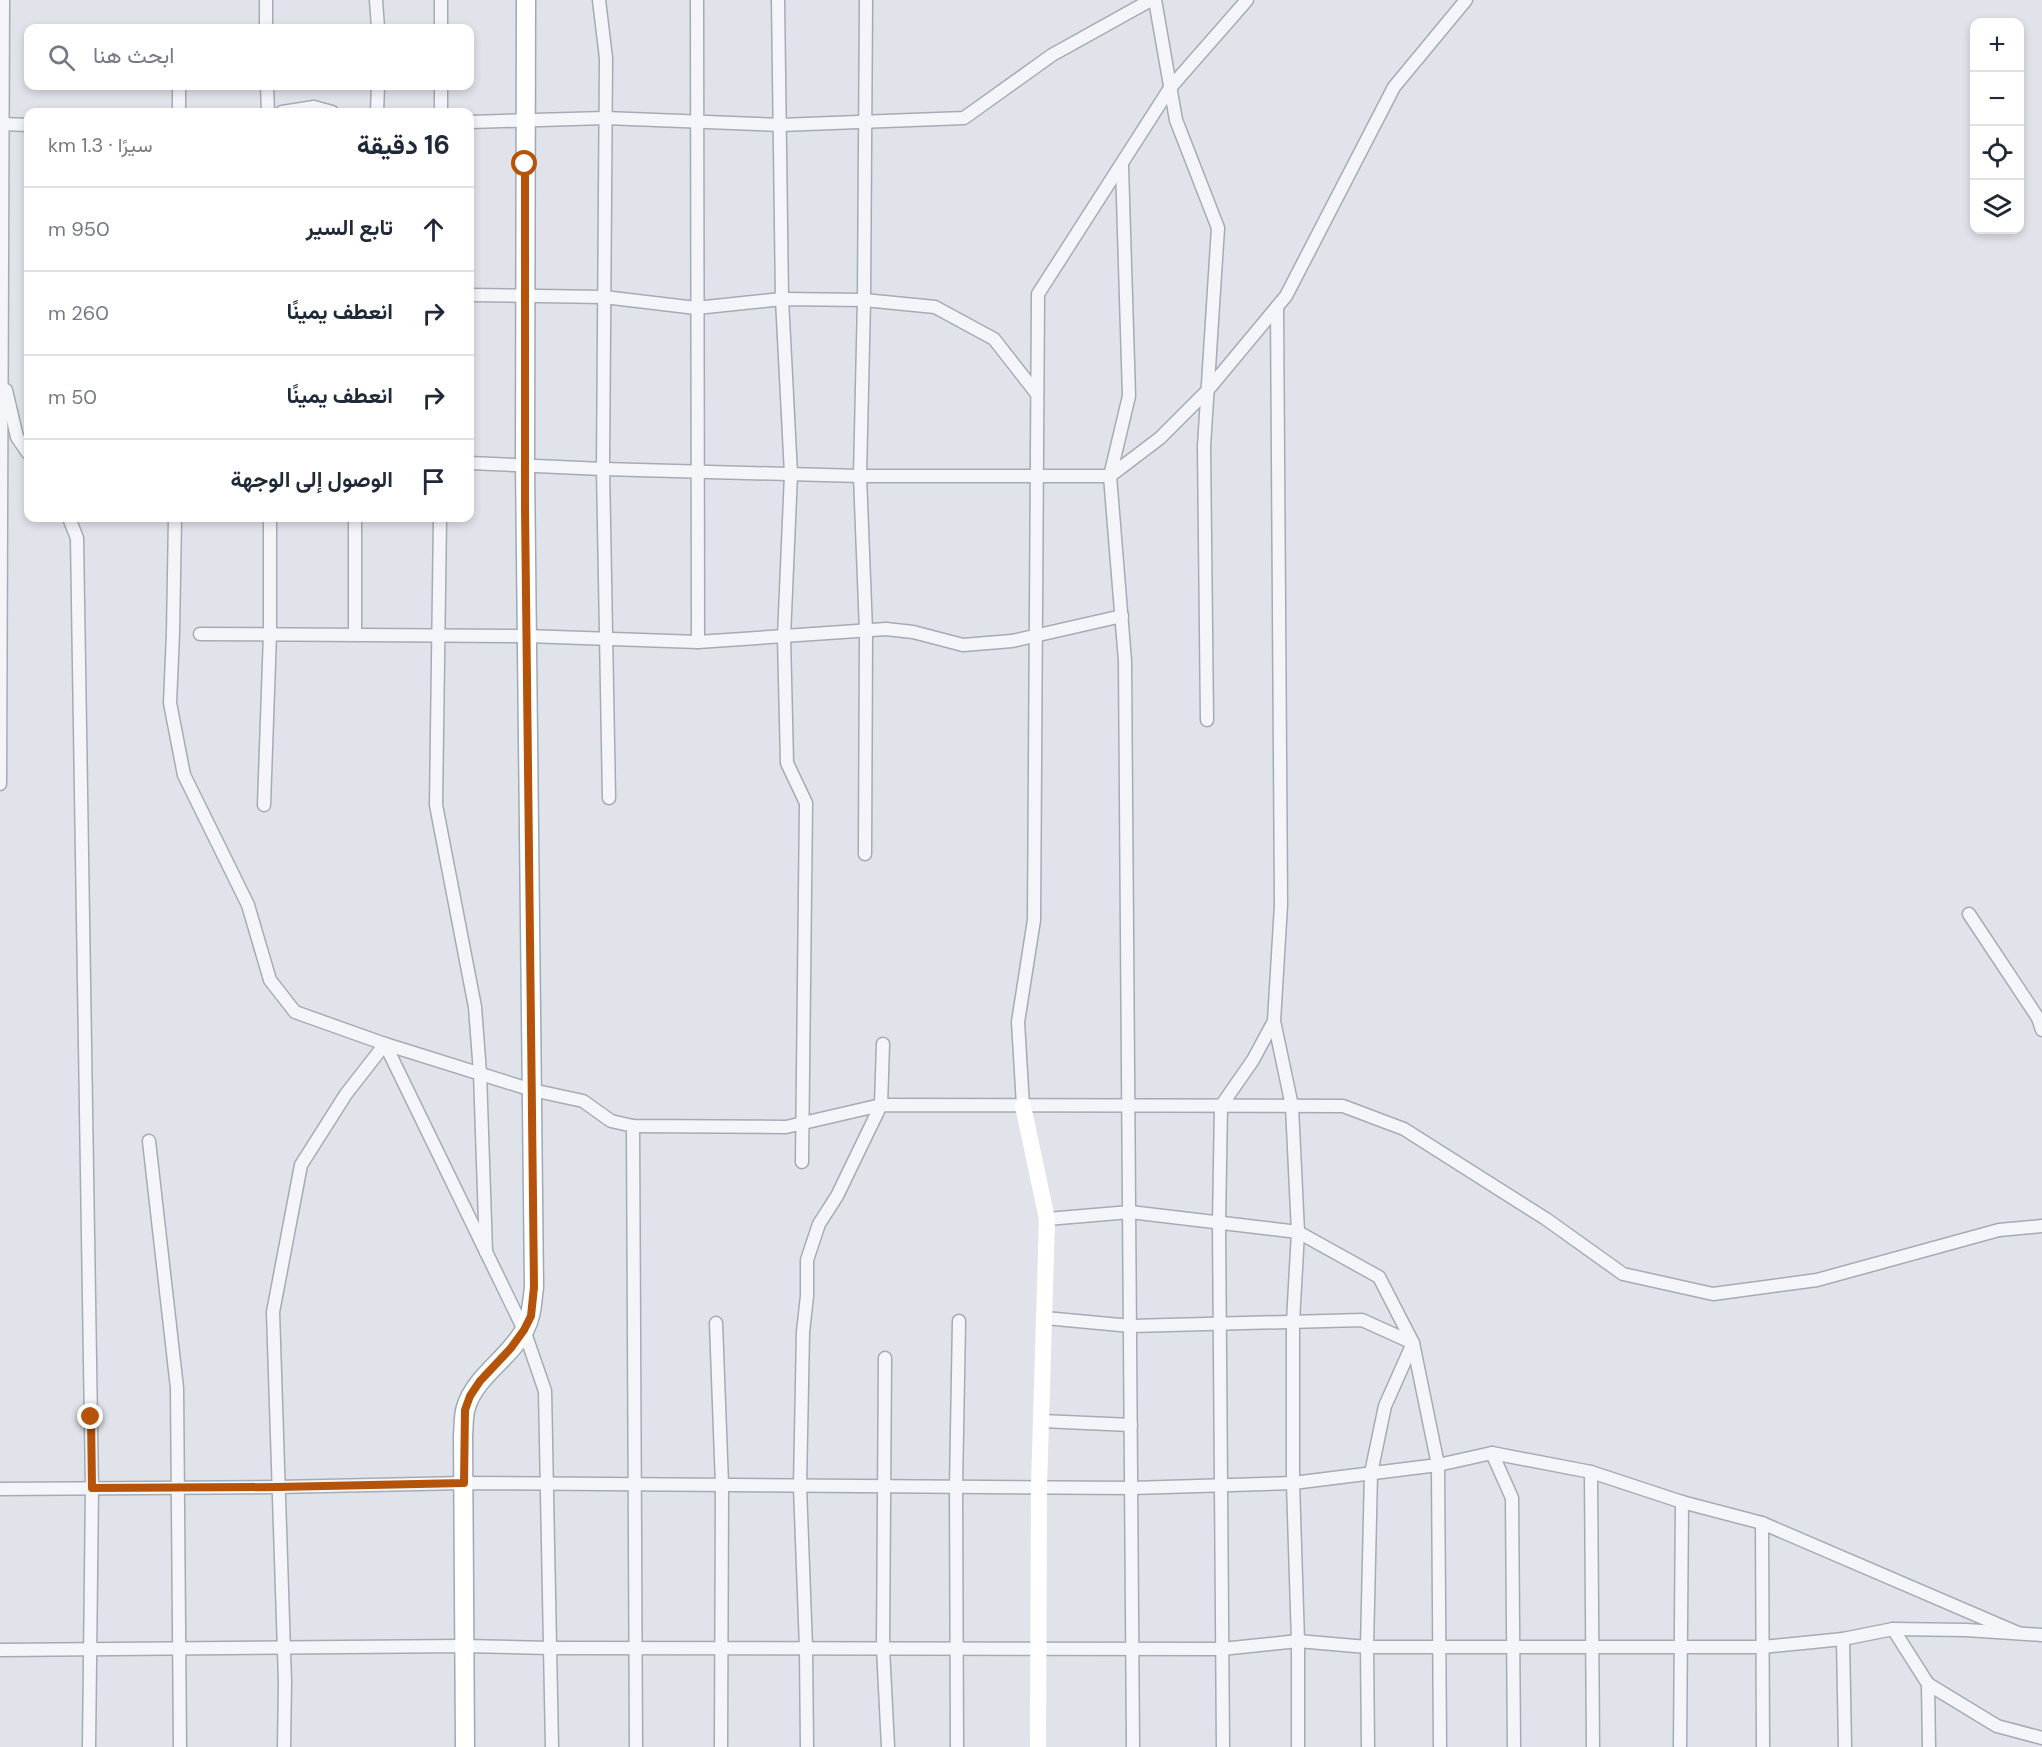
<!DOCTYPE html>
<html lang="ar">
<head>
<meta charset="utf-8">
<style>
	:root { --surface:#fff; --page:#f6f6f7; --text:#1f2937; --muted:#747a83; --line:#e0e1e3 }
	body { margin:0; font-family:"DM Sans",Vazirmatn,sans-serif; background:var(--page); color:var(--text); direction:rtl }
	.controls { position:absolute; right:18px; top:18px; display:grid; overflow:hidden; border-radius:12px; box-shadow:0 3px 9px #0003 }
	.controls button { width:54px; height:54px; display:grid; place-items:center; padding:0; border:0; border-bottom:2px solid var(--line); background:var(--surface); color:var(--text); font:30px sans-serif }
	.stop { position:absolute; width:18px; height:18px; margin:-14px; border:4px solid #b45309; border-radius:50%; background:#fff }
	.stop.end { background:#b45309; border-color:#fff; box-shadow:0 2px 6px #0008 }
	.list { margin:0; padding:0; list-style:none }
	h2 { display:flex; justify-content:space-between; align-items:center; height:78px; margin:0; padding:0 24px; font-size:26px }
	h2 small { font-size:20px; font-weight:400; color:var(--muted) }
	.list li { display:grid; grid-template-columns:39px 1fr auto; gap:18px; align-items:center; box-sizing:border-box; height:84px; padding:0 24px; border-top:2px solid var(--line) }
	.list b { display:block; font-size:22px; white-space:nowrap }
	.list em { font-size:20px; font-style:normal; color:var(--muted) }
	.icon { flex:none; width:33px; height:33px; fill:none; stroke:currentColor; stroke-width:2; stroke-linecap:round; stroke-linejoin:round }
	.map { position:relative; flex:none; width:2042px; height:1747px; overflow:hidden; direction:ltr }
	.search { position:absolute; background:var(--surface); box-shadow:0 3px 9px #0003; left:24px; top:24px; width:450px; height:66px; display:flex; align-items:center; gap:15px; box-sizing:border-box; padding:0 21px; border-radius:12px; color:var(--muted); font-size:22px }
	.panel { position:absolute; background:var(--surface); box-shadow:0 3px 9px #0003; left:24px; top:108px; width:450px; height:414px; border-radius:12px; direction:rtl }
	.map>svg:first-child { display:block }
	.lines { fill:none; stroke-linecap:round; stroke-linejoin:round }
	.street-casing { stroke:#a5abb5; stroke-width:15 }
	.primary-casing { stroke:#9ea8b7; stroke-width:21 }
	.street { stroke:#f3f5f8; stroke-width:12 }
	.secondary { stroke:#fff; stroke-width:16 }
	.primary { stroke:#fff; stroke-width:18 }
	.route { stroke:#b45309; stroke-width:8 }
</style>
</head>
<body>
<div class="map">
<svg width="2042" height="1747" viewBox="0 0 2042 1747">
	<rect width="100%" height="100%" fill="#e0e4ea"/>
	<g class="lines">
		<g class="street-casing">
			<g id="street">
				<polyline points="266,0 266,28"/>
				<polyline points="376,0 378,28"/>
				<polyline points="599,0 606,58 603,469 609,798"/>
				<polyline points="697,0 698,642"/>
				<polyline points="778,0 782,299 791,474 784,637 787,763 806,803 802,1162"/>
				<polyline points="1155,0 1176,120 1218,228 1204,446 1207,720"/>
				<polyline points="441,28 441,0"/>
				<polyline points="267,86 268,112"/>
				<polyline points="179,112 179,86"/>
				<polyline points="282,112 314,107 332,112"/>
				<polyline points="377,112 378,86"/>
				<polyline points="441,112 441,86"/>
				<polyline points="470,122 605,118 780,125 964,118 1052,55 1151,0"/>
				<polyline points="2,124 28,125"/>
				<polyline points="1122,166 1129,396 1110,476 1125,661 1133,1747"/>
				<polyline points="470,295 604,297 696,308 782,299 864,300 935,307 994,339 1037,394"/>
				<polyline points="6,390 17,437 28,453"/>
				<polyline points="470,463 603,469 860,476 1110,476 1160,438 1207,391 1286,296 1394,87 1466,0"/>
				<polyline points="69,518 77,538 92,1488 89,1747"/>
				<polyline points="175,518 173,633 170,703 184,775 248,905 270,980 295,1012 385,1044 532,1090 583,1101 611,1121 633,1126 786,1127 881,1105 1343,1106 1404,1129 1546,1219 1623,1274 1713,1294 1817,1280 1999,1230 2042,1226"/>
				<polyline points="355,518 355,634"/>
				<polyline points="440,518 436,805 475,1007 480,1073 486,1252"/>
				<polyline points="200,634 526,636 698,642 886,629 913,632 963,645 1012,641 1122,616"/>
				<polyline points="0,784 3,0"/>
				<polyline points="264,805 270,634 270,518"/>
				<polyline points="865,854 866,631 860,476 864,300 866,0"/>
				<polyline points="1969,914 2038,1018 2042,1030"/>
				<polyline points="1274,1021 1292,1106 1298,1232 1293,1322 1293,1483 1298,1641 1298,1747"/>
				<polyline points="385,1044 524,1330 545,1391 552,1747"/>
				<polyline points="1023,1106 1018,1022 1034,920 1038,294 1170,88 1247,0"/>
				<polyline points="633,1126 636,1747"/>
				<polyline points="149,1141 177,1388 180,1747"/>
				<polyline points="1047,1219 1130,1212 1298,1232 1379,1277 1413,1343 1385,1406 1371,1473 1367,1647 1368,1747"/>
				<polyline points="1045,1318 1131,1326 1362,1320 1413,1343 1438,1465 1440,1747"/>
				<polyline points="716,1323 722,1485 721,1747"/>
				<polyline points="885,1358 883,1648 888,1747"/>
				<polyline points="1042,1421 1131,1425"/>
				<polyline points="1492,1453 1512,1498 1514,1747"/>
				<polyline points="1591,1472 1593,1747"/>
				<polyline points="0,1489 278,1487 464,1483 1132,1488 1293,1483 1438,1465 1492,1453 1591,1472 1682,1502 1762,1523 2018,1633"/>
				<polyline points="1762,1523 1763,1747"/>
				<polyline points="1893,1629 1928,1684 1929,1747"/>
				<polyline points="1843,1639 1845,1747"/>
				<polyline points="0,1650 464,1646 550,1648 1222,1649 1298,1641 1367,1647 1763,1647 1843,1639 1893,1629 1966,1630 2042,1635"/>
				<polyline points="1928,1684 1997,1726 2042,1738"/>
				<polyline points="284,1747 285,1682 273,1312 301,1165 346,1094 385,1044"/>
				<polyline points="807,1747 806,1648 800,1486 803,1332 807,1296 807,1260 819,1224 837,1196 881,1105 883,1044"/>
				<polyline points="957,1747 956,1487 959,1321"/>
				<polyline points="1223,1747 1219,1223 1221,1106 1253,1060 1274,1021 1281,905 1277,307"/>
				<polyline points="1680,1747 1682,1502"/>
			</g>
		</g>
		<g class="primary-casing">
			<path id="primary" d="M 465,1747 L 463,1435 C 464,1426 463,1416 466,1407 C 476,1375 510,1358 525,1329 C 532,1316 532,1302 534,1287 L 525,465 L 526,0"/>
		</g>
		<use href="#street" class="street"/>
		<polyline class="secondary" points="1023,1106 1047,1219 1039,1487 1038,1747"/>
		<use href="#primary" class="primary"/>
	</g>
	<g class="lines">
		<polyline class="route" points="91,1417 92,1488 278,1487 464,1483 465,1410 470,1396 480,1381 511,1348 524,1330 531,1316 534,1287 525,508 525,164"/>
	</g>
</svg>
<div class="controls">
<button>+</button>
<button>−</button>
<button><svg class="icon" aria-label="locate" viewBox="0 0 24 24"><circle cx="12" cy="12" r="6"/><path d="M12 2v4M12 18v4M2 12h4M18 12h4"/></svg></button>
<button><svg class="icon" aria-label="layers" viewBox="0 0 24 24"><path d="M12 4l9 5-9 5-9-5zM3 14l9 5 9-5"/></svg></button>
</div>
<div class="stop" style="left:525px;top:164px"></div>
<div class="stop end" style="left:91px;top:1417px"></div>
<div class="search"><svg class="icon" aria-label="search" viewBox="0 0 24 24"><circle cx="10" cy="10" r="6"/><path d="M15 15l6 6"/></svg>ابحث هنا</div>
<section class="panel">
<h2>16 دقيقة<small>سيرًا · 1.3 km</small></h2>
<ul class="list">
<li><svg class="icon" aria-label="ahead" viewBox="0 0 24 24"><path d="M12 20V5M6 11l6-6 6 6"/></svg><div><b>تابع السير</b></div><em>950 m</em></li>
<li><svg class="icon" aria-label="right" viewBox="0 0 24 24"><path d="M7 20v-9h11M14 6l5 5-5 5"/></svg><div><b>انعطف يمينًا</b></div><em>260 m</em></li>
<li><svg class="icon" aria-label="right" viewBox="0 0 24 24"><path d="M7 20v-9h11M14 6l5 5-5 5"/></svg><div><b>انعطف يمينًا</b></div><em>50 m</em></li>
<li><svg class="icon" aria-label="arrive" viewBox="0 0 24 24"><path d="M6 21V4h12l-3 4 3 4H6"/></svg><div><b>الوصول إلى الوجهة</b></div></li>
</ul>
</section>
</div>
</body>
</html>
